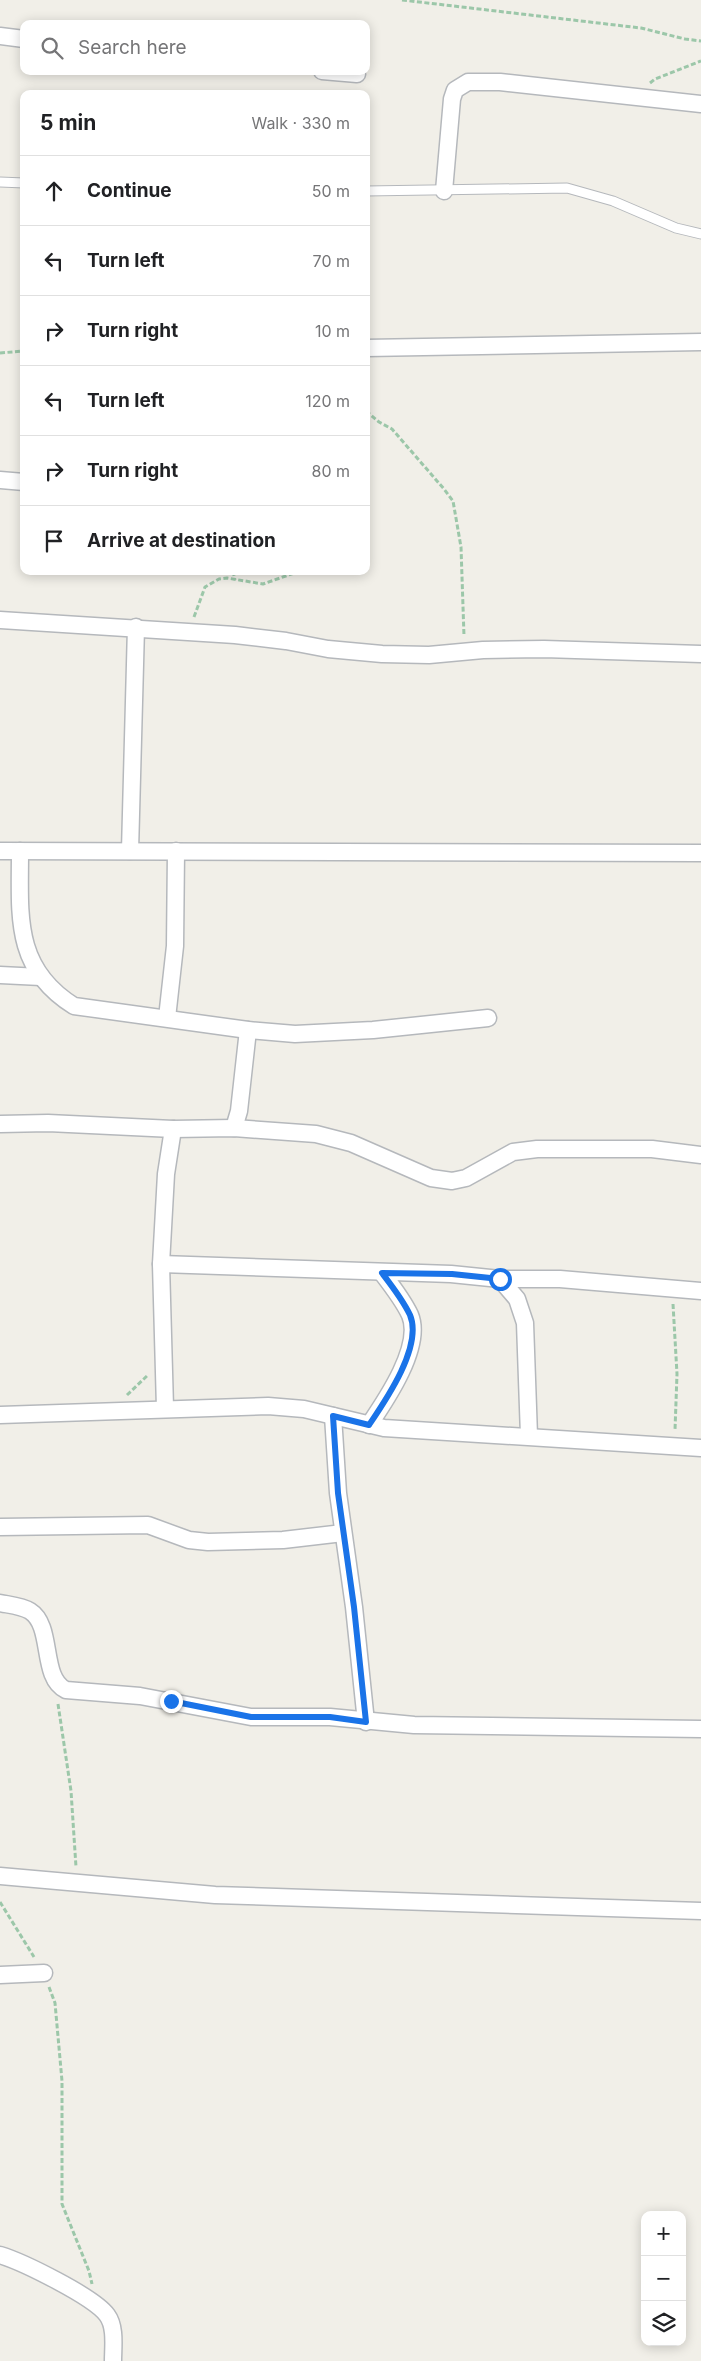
<!DOCTYPE html>
<html lang="en">
<head>
<meta charset="utf-8">
<style>
	:root { --surface:#fff; --page:#f6f6f6; --text:#202124; --muted:#757577; --line:#e0e0e0 }
	body { margin:0; font-family:Inter,sans-serif; background:var(--page); color:var(--text) }
	.controls { position:absolute; right:15px; bottom:15px; display:grid; overflow:hidden; border-radius:10px; box-shadow:0 2px 12px #0003 }
	.controls button { width:45px; height:45px; display:grid; place-items:center; padding:0; border:0; border-bottom:1px solid var(--line); background:var(--surface); color:var(--text); font:25px sans-serif }
	.stop { position:absolute; width:15px; height:15px; margin:-11px; border:4px solid #1a73e8; border-radius:50%; background:#fff }
	.stop.end { background:#1a73e8; border-color:#fff; box-shadow:0 1px 5px #0008 }
	.list { margin:0; padding:0; list-style:none }
	h2 { display:flex; justify-content:space-between; align-items:center; height:65px; margin:0; padding:0 20px; font-size:21px }
	h2 small { font-size:16px; font-weight:400; color:var(--muted) }
	.list li { display:grid; grid-template-columns:32px 1fr auto; gap:15px; align-items:center; box-sizing:border-box; height:70px; padding:0 20px; border-top:1px solid var(--line) }
	.list b { display:block; font-size:19px; white-space:nowrap }
	.list em { font-size:16px; font-style:normal; color:var(--muted) }
	.icon { flex:none; width:28px; height:28px; fill:none; stroke:currentColor; stroke-width:2; stroke-linecap:round; stroke-linejoin:round }
	.map { position:relative; flex:none; width:701px; height:2361px; overflow:hidden }
	.search { position:absolute; background:var(--surface); box-shadow:0 2px 12px #0003; left:20px; top:20px; width:350px; height:55px; display:flex; align-items:center; gap:12px; box-sizing:border-box; padding:0 18px; border-radius:10px; color:var(--muted); font-size:19px }
	.panel { position:absolute; background:var(--surface); box-shadow:0 2px 12px #0003; left:20px; top:90px; width:350px; height:485px; border-radius:10px }
	.map>svg:first-child { display:block }
	.lines { fill:none; stroke-linecap:round; stroke-linejoin:round }
	.lane-casing { stroke:#b5b8bc; stroke-width:11 }
	.street-casing { stroke:#b5b8bc; stroke-width:19 }
	.path { stroke:#9cc7a9; stroke-width:3; stroke-dasharray:5 2.5; stroke-linecap:butt }
	.lane { stroke:#fff; stroke-width:9 }
	.street { stroke:#fff; stroke-width:16 }
	.route { stroke:#1a73e8; stroke-width:6 }
</style>
</head>
<body>
<div class="map">
<svg width="701" height="2361" viewBox="0 0 701 2361">
	<rect width="100%" height="100%" fill="#f1efe8"/>
	<g class="lines">
		<g class="lane-casing">
			<g id="lane">
				<polyline points="0,182 24,183"/>
				<polyline points="366,191 567,188 613,201 676,228 701,234"/>
			</g>
		</g>
		<g class="street-casing">
			<g id="street">
				<polyline points="0,36 24,39"/>
				<polyline points="322,71 357,74"/>
				<polyline points="444,191 452,99 455,90 468,82 500,82 701,104"/>
				<polyline points="366,348 701,342"/>
				<polyline points="0,480 24,482"/>
				<polyline points="0,620 235,635 286,641 328,649 382,654 429,655 483,650 544,649 701,654"/>
				<polyline points="0,851 701,853"/>
				<path d="M 20,851 C 20,915 13,968 74,1006 L 248,1030 L 295,1034 L 373,1030 L 488,1018"/>
				<polyline points="130,851 136,627"/>
				<polyline points="0,975 41,977"/>
				<polyline points="167,1018 175,946 176,851"/>
				<polyline points="0,1124 48,1123 173,1129 234,1128 316,1134 351,1143 431,1178 452,1181 466,1178 513,1152 537,1149 652,1149 701,1155"/>
				<polyline points="234,1128 239,1111 248,1030"/>
				<polyline points="161,1264 451,1274 500,1279 560,1279 701,1291"/>
				<polyline points="500,1279 517,1299 525,1323 529,1436"/>
				<polyline points="165,1408 161,1264 166,1174 173,1129"/>
				<polyline points="0,1415 268,1406 304,1409 384,1428 701,1448"/>
				<polyline points="333,1416 338,1493 354,1607 366,1722"/>
				<path d="M 369,1425 C 386,1400 423,1346 410,1315 C 403,1300 392,1286 382,1273"/>
				<polyline points="0,1527 148,1525 189,1540 208,1542 283,1540 343,1533"/>
				<path d="M 0,1603 C 10,1605 22,1606 30,1611 C 54,1626 40,1678 66,1690 L 140,1696 L 251,1717 L 330,1717 L 414,1725 L 701,1729"/>
				<polyline points="0,1876 215,1895 701,1911"/>
				<polyline points="0,1975 44,1973"/>
				<path d="M 0,2255 C 23,2262 94,2297 107,2315 C 116,2327 113,2347 113,2361"/>
			</g>
		</g>
		<g class="path">
			<polyline points="402,0 641,28 685,39 701,41"/>
			<polyline points="650,83 655,79 701,61"/>
			<polyline points="0,353 24,351"/>
			<polyline points="366,411 379,422 392,429 444,489 453,501 461,547 464,636"/>
			<polyline points="233,571 235,580"/>
			<polyline points="194,617 205,587 219,579 227,578 263,584 297,572 323,571"/>
			<polyline points="673,1304 677,1374 675,1430"/>
			<polyline points="127,1395 148,1375"/>
			<polyline points="58,1704 71,1791 76,1867"/>
			<polyline points="0,1902 34,1957"/>
			<polyline points="49,1987 55,2003 62,2081 62,2204 89,2271 92,2284"/>
		</g>
		<use href="#lane" class="lane"/>
		<use href="#street" class="street"/>
	</g>
	<g class="lines">
		<path class="route" d="M 171,1701 L 251,1717 L 330,1717 L 366,1722 L 354,1607 L 338,1493 L 333,1416 L 369,1425 C 386,1400 423,1346 410,1315 C 403,1300 392,1286 382,1273 L 452,1274 L 500,1279"/>
	</g>
</svg>
<div class="controls">
<button>+</button>
<button>−</button>
<button><svg class="icon" aria-label="layers" viewBox="0 0 24 24"><path d="M12 4l9 5-9 5-9-5zM3 14l9 5 9-5"/></svg></button>
</div>
<div class="stop" style="left:500px;top:1279px"></div>
<div class="stop end" style="left:171px;top:1701px"></div>
<div class="search"><svg class="icon" aria-label="search" viewBox="0 0 24 24"><circle cx="10" cy="10" r="6"/><path d="M15 15l6 6"/></svg>Search here</div>
<section class="panel">
<h2>5 min<small>Walk · 330 m</small></h2>
<ul class="list">
<li><svg class="icon" aria-label="ahead" viewBox="0 0 24 24"><path d="M12 20V5M6 11l6-6 6 6"/></svg><div><b>Continue</b></div><em>50 m</em></li>
<li><svg class="icon" aria-label="left" viewBox="0 0 24 24"><path d="M17 20v-9H6M10 6l-5 5 5 5"/></svg><div><b>Turn left</b></div><em>70 m</em></li>
<li><svg class="icon" aria-label="right" viewBox="0 0 24 24"><path d="M7 20v-9h11M14 6l5 5-5 5"/></svg><div><b>Turn right</b></div><em>10 m</em></li>
<li><svg class="icon" aria-label="left" viewBox="0 0 24 24"><path d="M17 20v-9H6M10 6l-5 5 5 5"/></svg><div><b>Turn left</b></div><em>120 m</em></li>
<li><svg class="icon" aria-label="right" viewBox="0 0 24 24"><path d="M7 20v-9h11M14 6l5 5-5 5"/></svg><div><b>Turn right</b></div><em>80 m</em></li>
<li><svg class="icon" aria-label="arrive" viewBox="0 0 24 24"><path d="M6 21V4h12l-3 4 3 4H6"/></svg><div><b>Arrive at destination</b></div></li>
</ul>
</section>
</div>
</body>
</html>
